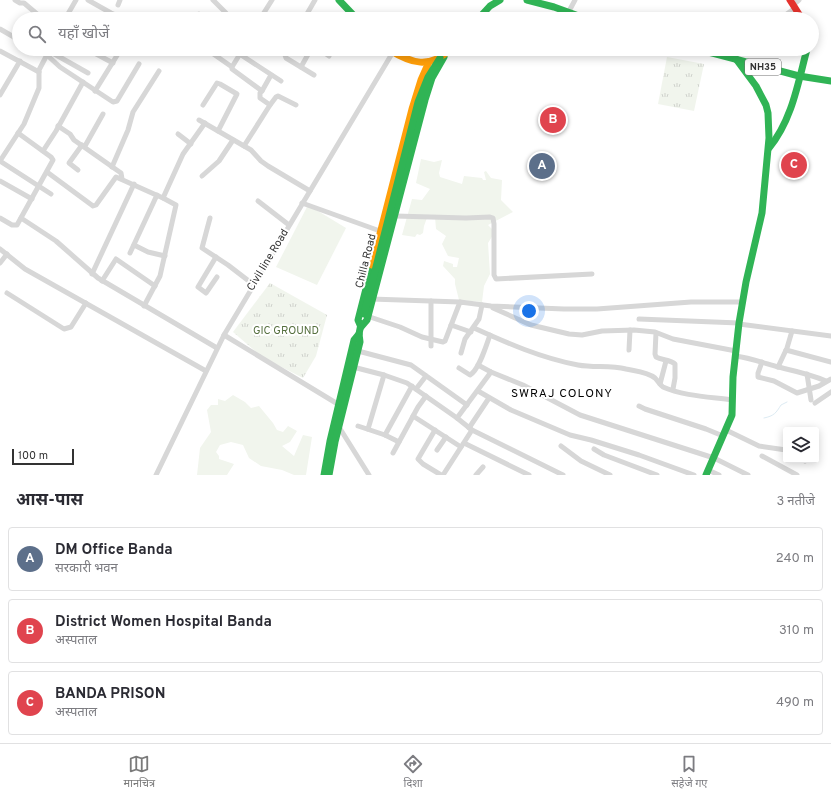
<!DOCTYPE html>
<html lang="hi">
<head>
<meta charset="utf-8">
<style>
	:root { --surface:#fff; --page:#f7f7f7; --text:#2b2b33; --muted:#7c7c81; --line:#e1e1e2; --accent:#7a7a7a }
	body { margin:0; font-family:Overpass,"Noto Sans Devanagari",sans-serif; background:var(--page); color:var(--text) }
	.controls { position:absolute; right:12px; bottom:12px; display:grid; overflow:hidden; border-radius:4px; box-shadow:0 2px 10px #0003 }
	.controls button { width:36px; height:36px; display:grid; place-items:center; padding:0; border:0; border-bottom:1px solid var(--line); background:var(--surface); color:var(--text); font:20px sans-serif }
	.scale { position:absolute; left:12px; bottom:10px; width:62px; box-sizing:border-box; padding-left:4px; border:2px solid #333; border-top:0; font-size:11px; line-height:14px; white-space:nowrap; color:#333; -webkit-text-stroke:3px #fff; paint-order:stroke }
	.you { position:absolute; left:529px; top:311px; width:14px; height:14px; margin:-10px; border:3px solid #fff; border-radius:50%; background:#1a73e8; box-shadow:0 0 0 6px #1a73e833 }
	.badge { display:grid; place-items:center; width:26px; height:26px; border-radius:50%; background:var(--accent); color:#fff; font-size:13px; font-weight:700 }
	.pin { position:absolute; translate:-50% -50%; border:2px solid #fff; box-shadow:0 1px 4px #0006 }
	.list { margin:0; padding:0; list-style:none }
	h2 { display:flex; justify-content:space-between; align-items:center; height:52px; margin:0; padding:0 16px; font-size:17px }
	h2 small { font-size:13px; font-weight:400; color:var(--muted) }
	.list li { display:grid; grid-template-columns:26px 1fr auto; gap:12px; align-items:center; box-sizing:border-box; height:64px; margin:0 8px 8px; padding:0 8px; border:1px solid var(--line); border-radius:4px }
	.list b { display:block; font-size:15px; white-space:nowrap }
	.list p { margin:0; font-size:13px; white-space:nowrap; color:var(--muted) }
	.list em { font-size:13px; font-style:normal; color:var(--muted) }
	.icon { flex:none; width:22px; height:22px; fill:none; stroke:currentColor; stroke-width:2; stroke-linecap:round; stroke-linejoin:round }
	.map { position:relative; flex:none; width:831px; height:475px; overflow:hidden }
	.search { position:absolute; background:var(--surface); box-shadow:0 2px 10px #0003; left:12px; right:12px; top:12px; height:44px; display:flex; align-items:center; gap:10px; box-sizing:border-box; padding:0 14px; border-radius:22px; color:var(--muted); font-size:15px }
	.sheet { height:268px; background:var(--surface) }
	nav { display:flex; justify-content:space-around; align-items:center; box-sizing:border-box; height:56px; border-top:1px solid var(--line); background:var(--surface); font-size:11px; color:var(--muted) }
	nav a { display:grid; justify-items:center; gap:2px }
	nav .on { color:var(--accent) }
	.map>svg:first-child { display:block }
	.grass { fill:#f1f5ed }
	.park { fill:url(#park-tufts) }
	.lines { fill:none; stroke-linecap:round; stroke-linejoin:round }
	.stream { stroke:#ddebf3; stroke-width:1 }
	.street { stroke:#d7d7d7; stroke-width:5 }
	.fast { stroke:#30b455; stroke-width:7 }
	.slow { stroke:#ff9f0a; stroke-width:7 }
	.jam { stroke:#e5322d; stroke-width:7 }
	.fast-bridge { stroke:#30b455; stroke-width:7 }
	.labels { text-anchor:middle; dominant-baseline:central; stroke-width:4; stroke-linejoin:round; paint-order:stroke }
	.shield { fill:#fff; stroke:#707070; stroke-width:1 }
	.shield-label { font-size:10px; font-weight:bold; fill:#333 }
	.street-label { font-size:11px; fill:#333; stroke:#fff }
	.park-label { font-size:11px; fill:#56703f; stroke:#fff }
	.neighbourhood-label { font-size:12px; letter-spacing:1px; fill:#000; stroke:#fff }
</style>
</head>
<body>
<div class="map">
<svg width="831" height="475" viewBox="0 0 831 475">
	<defs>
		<pattern id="park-tufts" width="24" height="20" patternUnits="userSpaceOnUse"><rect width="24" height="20" fill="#f1f5ed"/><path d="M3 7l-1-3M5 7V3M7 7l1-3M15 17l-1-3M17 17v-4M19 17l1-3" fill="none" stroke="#cfd2cc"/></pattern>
	</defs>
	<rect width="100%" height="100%" fill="#fff"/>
	<g class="grass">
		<polygon points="421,159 434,162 442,160 439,173 440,177 462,184 464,176 482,178 483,180 486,180 484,172 486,171 491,178 502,180 501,200 513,212 488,225 495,232 488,243 490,274 484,286 482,302 459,300 455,284 455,279 443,266 444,261 453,264 453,267 457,267 459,258 448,256 442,244 446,236 436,229 435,217 428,215 424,226 423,233 420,235 417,234 415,237 402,235 412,199 422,200 430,189 416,183"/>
		<polygon points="308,205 346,228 317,285 276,267"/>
		<polygon points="233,395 245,402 251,408 259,406 273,423 277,430 283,432 288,426 297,431 290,442 282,446 294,456 303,435 312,437 306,475 294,475 282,470 261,466 249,458 243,445 231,442 220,445 216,452 219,456 219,459 234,464 227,475 197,475 200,448 211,432 207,410 211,405 218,405 218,399 225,401"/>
	</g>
	<g class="park">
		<polygon points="667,57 704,64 694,111 658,104"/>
		<polygon points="270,283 327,315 316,356 303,378 262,357 233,332"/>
	</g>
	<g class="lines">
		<path class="stream" d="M 764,418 C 774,416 776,413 781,405 L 787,402"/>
		<g class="street">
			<polyline points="15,0 20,3 24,3 37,14"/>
			<polyline points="88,0 111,13 125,19"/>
			<polyline points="213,0 226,13"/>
			<polyline points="118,5 120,0"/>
			<polyline points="793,5 799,0"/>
			<polyline points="568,13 575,0"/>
			<polyline points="65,19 76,0"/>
			<polyline points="193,19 199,14 207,19"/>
			<polyline points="260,19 272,0"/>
			<polyline points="304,19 315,0"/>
			<polyline points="780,19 795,8"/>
			<polyline points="0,29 19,40"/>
			<polyline points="36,49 47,55 60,67 113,102 117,101 139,64"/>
			<polyline points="87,49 113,63"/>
			<polyline points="232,49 281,81"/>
			<polyline points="243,49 232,67 232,69 262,91 260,93 260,98 270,105 244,146"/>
			<polyline points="287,49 285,55 286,58 314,75"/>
			<polyline points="319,49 329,56"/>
			<polyline points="0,51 39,72"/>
			<polyline points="49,51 88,73"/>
			<polyline points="212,53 232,67"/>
			<polyline points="301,67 311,49"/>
			<polyline points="95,91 121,49"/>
			<polyline points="262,91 271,75"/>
			<polyline points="0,95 20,61"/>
			<polyline points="203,105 217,83 220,84 237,94 218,131"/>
			<polyline points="270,105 276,97 278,96 296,105"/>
			<polyline points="199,120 251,150 261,161 268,166 310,191"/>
			<polyline points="58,126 70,134 74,140 121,173 122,179"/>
			<polyline points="178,134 191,144"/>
			<polyline points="85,146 103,114"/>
			<polyline points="43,151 56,131 83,82"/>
			<polyline points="0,161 24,124 39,88 39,70 50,49"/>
			<polyline points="0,161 51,194"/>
			<polyline points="112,167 128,130 133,112 159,71"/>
			<polyline points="78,170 69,163 82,145"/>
			<polyline points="47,172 93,206 96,205 116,177 163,198 176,205 162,267 160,276 144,306"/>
			<polyline points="202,176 219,161 233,140"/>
			<polyline points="0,181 32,199"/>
			<polyline points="163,198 183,154 205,123"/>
			<polyline points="258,201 289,225"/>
			<polyline points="302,203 380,231"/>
			<polyline points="395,216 466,218 490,217 493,218 494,224 494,275 496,279 592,274"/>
			<polyline points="0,218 12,225 17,225 53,160 51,157 18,133"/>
			<polyline points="21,218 56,241 98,278 217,348"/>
			<polyline points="210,218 202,248 228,265 254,285"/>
			<polyline points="134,245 148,252 165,256"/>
			<polyline points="0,249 25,269 206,371"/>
			<polyline points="130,253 157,195"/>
			<polyline points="216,257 198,287 206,293 217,277"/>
			<polyline points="0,263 7,254"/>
			<polyline points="92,274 134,184"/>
			<polyline points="102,281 116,259 155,286"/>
			<polyline points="7,293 64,329 71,327 86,303"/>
			<polyline points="371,299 460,302"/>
			<polyline points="431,301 431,346"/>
			<polyline points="493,308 531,325 569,334 582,335 602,331 634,330 655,332 673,339 736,351"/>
			<polyline points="367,316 400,327 422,337 443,342 445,341 460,302 491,306 564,309 597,309 691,302 742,302"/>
			<polyline points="639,319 739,323"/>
			<polyline points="739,324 831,336"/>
			<polyline points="451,325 471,332"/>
			<path d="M 474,328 C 507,343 541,358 578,365 C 594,368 610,365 626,369 C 635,371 648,372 655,378 C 658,381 660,385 663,387 C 683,396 711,397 732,400"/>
			<path d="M 656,333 L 655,354 L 656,357 C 662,360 671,360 675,364 L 675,378 L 673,389"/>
			<polyline points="224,335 341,406"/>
			<polyline points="629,350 630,330"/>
			<polyline points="786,350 831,362"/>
			<polyline points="358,351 411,365 467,405"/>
			<polyline points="461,353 465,339 479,319 482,305"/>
			<path d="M 736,356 C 750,358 764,363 778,367 C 795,371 810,374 826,381"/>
			<polyline points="762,362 758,373 758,377 774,381 797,393 819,386 831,379"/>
			<polyline points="478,365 491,372 523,385 580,415 714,458 748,475"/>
			<polyline points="353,367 384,375 407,383 457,418 472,430 563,475"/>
			<polyline points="778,367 787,348 792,331"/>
			<path d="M 459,368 L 470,375 C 479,370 486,346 490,335"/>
			<polyline points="807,374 811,400"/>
			<polyline points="660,384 666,361"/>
			<polyline points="416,389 426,376"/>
			<polyline points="478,391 511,410 570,435 591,440 639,455 694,475"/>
			<polyline points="815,403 831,392"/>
			<polyline points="639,406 645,409 706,429 723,436"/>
			<polyline points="413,416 461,447"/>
			<polyline points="457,418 491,372"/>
			<polyline points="358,426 385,435 399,442"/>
			<polyline points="339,427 369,475"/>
			<polyline points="469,428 489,398"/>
			<polyline points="368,429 384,375"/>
			<polyline points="435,430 418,459 423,464 441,475"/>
			<polyline points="726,430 759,446 786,450"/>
			<polyline points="385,435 412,386"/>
			<polyline points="464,443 529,475"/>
			<polyline points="561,446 581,461 610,475"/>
			<polyline points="594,449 604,455 657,475"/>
			<polyline points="437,450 446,437"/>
			<polyline points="393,453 418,407 426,396"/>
			<polyline points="762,456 797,475"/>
			<polyline points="804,460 805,461"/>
			<polyline points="708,470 719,475"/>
			<polyline points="156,475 224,335 393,52"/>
			<polyline points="443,475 472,430"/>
			<polyline points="476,475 483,467"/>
		</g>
		<g class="fast">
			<polyline points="339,0 357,19"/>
			<polyline points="527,0 554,7 587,19"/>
			<polyline points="478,19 490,6 500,0"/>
			<polyline points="697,49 799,76 831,81"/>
			<path d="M 769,148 C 792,120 798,83 807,49"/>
			<polyline points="372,265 358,320 361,327 367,320 425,100 432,78 444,57"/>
			<polyline points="324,475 330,441 354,340 359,334"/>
			<polyline points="329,475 335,442 360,342 359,334 361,324"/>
			<polyline points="706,475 732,415 733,377 739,323 746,282 762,213 769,138 768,113 766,105 756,86 736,59"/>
		</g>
		<g class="slow">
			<path d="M 388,49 C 412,64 429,69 451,49"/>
			<polyline points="372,265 412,109 421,80 429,62"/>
		</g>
		<polyline class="jam" points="790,0 802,19"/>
		<polyline class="fast-bridge" points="364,314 418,102 428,77 440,58"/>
	</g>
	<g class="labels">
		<rect class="shield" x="745" y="59" width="36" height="16" rx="3"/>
		<g class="shield-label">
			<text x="763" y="67">NH35</text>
		</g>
		<g class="street-label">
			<text transform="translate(268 260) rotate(-59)">Civil line Road</text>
			<text transform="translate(366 261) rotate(-76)">Chilla Road</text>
		</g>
		<g class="park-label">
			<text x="286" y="331">GIC GROUND</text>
		</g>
		<g class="neighbourhood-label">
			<text x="562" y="394">SWRAJ COLONY</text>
		</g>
	</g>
</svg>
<div class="controls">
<button><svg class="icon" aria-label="layers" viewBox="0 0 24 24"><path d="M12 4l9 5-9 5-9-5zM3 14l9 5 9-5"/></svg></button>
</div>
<div class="scale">100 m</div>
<div class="you"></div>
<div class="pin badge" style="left:542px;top:166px;background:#5c6f8a">A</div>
<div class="pin badge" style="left:553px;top:120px;background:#e0444e">B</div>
<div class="pin badge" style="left:794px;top:165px;background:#e0444e">C</div>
<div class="search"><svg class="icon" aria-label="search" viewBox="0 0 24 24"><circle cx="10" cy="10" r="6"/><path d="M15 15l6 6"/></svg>यहाँ खोजें</div>
</div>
<section class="sheet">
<h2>आस-पास<small>3 नतीजे</small></h2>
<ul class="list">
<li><span class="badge" style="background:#5c6f8a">A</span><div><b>DM Office Banda</b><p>सरकारी भवन</p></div><em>240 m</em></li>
<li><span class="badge" style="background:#e0444e">B</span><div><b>District Women Hospital Banda</b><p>अस्पताल</p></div><em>310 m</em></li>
<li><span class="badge" style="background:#e0444e">C</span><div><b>BANDA PRISON</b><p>अस्पताल</p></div><em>490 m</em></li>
</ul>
</section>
<nav>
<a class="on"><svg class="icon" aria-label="map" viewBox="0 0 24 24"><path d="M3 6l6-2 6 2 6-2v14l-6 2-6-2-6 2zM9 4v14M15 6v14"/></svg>मानचित्र</a>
<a><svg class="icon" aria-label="directions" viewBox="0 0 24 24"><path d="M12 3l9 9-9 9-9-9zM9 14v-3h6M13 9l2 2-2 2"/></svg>दिशा</a>
<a><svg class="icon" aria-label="saved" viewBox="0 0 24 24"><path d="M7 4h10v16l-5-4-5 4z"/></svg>सहेजे गए</a>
</nav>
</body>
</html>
